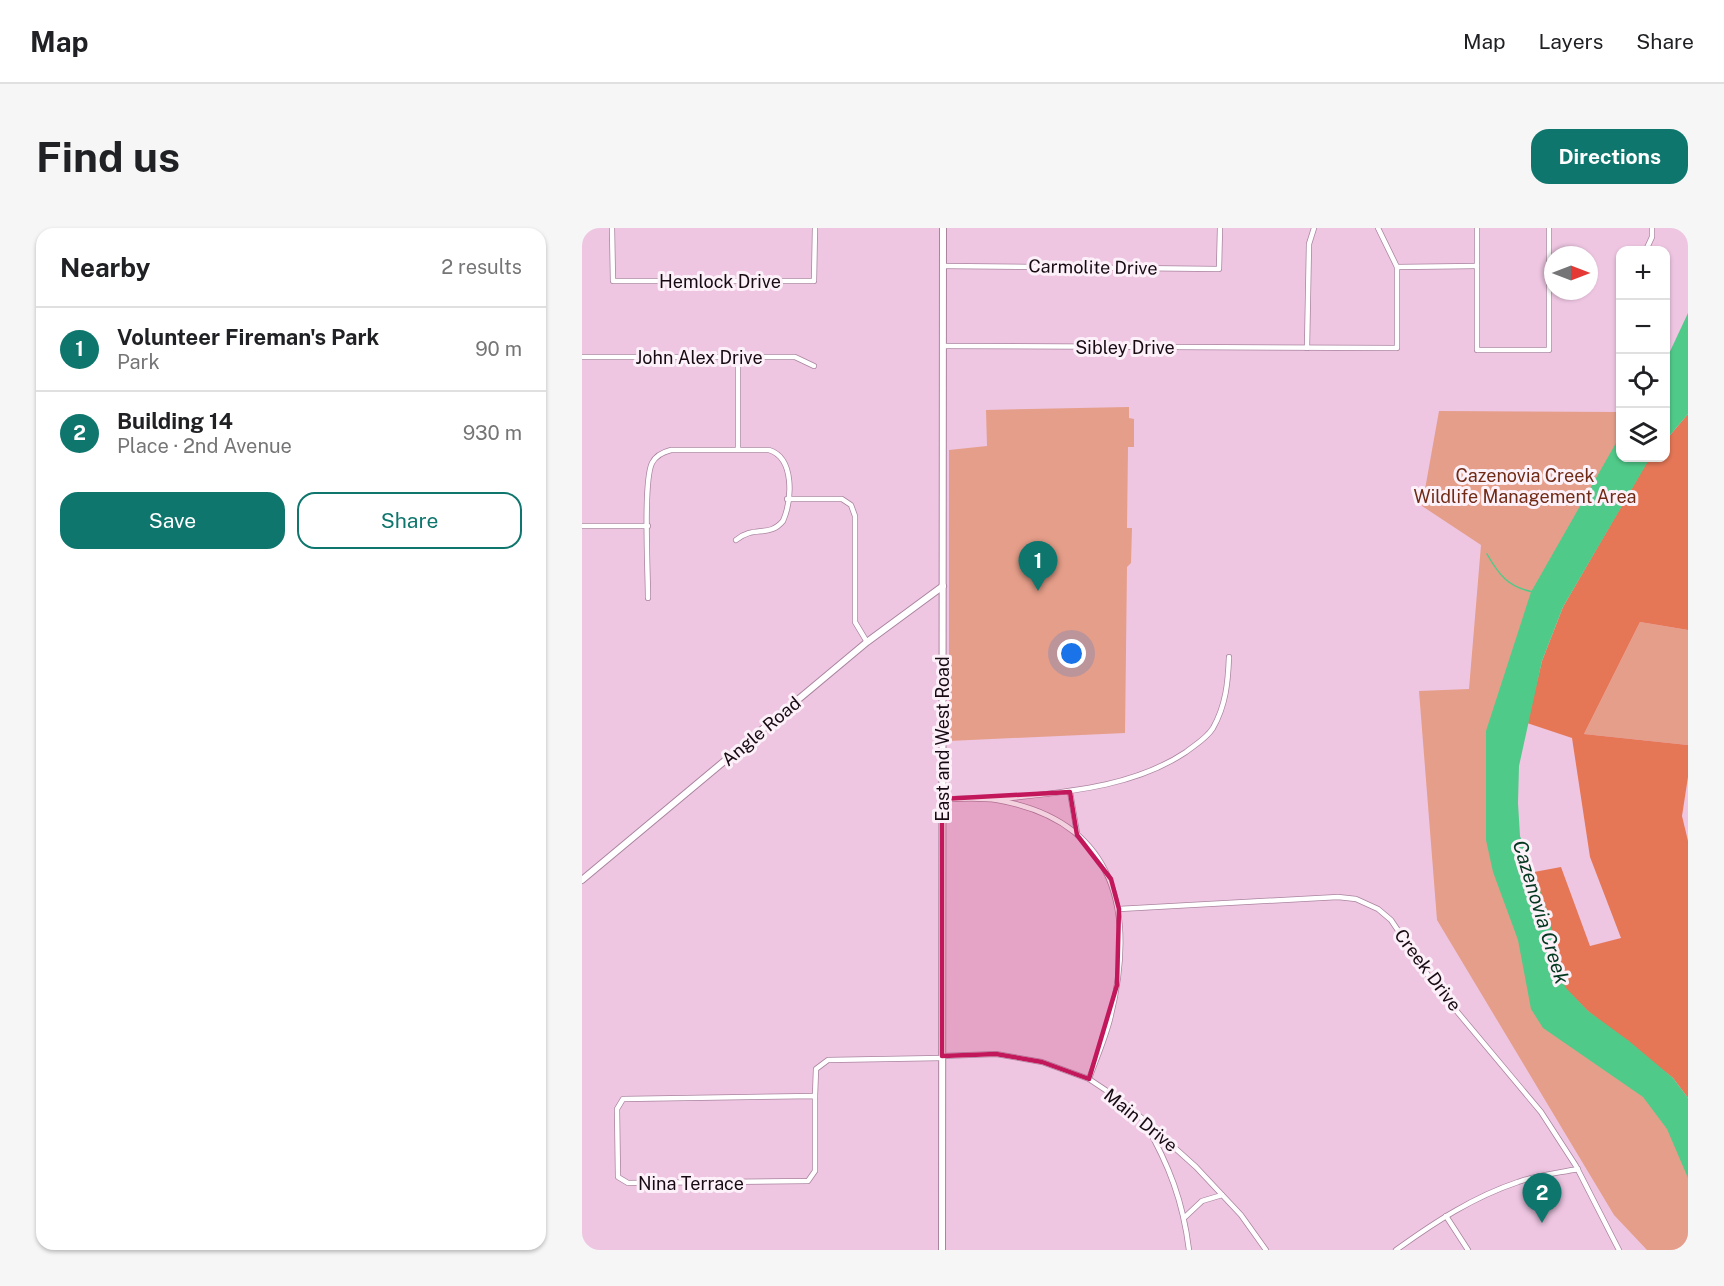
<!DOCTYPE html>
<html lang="en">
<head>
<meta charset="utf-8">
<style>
	:root { --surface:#fff; --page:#f6f6f6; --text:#202124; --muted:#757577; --line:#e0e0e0; --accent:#0f766e }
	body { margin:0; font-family:"Public Sans",sans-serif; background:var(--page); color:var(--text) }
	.controls { position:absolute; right:18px; top:18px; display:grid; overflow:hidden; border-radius:12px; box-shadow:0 2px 4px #0004 }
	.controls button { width:54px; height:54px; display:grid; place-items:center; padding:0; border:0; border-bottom:2px solid var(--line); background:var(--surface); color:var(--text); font:30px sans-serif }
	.compass { position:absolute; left:962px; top:18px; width:54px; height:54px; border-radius:50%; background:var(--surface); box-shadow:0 2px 4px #0004; rotate:90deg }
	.you { position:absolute; left:490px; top:426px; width:21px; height:21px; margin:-15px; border:4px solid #fff; border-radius:50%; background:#1a73e8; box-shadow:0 0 0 9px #1a73e833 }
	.badge { display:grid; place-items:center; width:39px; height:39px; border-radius:50%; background:var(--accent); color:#fff; font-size:20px; font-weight:700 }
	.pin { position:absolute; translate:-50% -50px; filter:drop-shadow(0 2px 3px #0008) }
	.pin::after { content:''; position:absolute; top:32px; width:21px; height:18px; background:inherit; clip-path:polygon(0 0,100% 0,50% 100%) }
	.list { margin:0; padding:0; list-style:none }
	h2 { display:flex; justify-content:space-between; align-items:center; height:78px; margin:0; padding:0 24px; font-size:26px }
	h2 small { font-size:20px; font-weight:400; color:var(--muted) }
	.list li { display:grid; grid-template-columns:39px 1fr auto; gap:18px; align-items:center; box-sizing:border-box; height:84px; padding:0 24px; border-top:2px solid var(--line) }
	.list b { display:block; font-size:22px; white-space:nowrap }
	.list p { margin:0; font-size:20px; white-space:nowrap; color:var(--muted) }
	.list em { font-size:20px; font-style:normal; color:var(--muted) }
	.actions { display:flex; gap:12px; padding:18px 24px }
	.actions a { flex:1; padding:14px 0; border:2px solid var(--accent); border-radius:18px; text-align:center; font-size:21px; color:var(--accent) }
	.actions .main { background:var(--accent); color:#fff }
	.icon { flex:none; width:33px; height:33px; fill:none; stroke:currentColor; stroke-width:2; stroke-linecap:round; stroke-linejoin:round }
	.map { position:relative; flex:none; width:1106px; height:1022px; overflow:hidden; border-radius:18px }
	header { display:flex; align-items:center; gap:36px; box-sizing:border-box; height:84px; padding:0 30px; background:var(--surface); border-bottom:2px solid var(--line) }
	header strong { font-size:28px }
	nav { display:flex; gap:33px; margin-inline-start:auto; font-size:21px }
	.intro { display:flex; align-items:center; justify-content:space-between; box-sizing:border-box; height:144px; padding:0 36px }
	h1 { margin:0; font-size:42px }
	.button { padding:15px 27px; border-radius:18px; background:var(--accent); color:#fff; font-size:21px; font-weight:700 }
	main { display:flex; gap:36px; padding:0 36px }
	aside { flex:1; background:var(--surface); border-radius:18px; box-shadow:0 2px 4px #0004 }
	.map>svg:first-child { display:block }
	.green { fill:#e59e89 }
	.forest { fill:#e57757 }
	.water { fill:#50ca89 }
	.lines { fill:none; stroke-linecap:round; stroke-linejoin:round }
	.stream { stroke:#50ca89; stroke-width:1.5 }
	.minor-casing { stroke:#aa849f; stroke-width:6 }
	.tertiary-casing { stroke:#aa849f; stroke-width:8 }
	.minor { stroke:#fff; stroke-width:4.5 }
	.tertiary { stroke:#fff; stroke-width:6 }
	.marked { fill:#c2185b; fill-opacity:0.2; stroke:#c2185b; stroke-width:4.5; stroke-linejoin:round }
	.labels { text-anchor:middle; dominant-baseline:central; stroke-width:6; stroke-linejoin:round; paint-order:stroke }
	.street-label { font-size:18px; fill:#170a13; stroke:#fdf1f9 }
	.park-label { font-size:18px; fill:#702a15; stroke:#fdf1f9 }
	.water-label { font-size:20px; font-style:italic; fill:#02381f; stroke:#fdf1f9 }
</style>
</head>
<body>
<header>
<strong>Map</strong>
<nav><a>Map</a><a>Layers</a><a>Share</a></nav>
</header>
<div class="intro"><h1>Find us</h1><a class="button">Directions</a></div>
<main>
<aside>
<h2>Nearby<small>2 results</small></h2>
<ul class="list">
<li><span class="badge">1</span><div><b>Volunteer Fireman's Park</b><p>Park</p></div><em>90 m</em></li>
<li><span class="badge">2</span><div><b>Building 14</b><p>Place · 2nd Avenue</p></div><em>930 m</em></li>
</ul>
<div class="actions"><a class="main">Save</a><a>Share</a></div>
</aside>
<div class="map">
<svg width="1106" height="1022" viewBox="0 0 1106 1022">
	<rect width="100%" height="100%" fill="#eec6e2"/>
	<g class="green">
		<polygon points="547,179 547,190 552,191 552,219 546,219 545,300 550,300 549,335 545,339 543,505 367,513 367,222 405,218 404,182"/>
		<polygon points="857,183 1038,184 1038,230 964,363 919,627 1106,906 1106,1022 1065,1022 1032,987 855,692 837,463 887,461 899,317 840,278"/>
		<polygon points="1058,394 1106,402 1106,517 1002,506"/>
	</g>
	<polygon class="forest" points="1106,186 1106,402 1058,394 1002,506 1106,517 1106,549 1100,588 1106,613 1106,870 1091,850 1006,783 983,760 977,747 976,728 952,644 979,639 1008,718 1039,710 1008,629 990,510 945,495 960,433 981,379 1065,234 1068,230 1084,230 1084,212"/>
	<g class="water">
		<polygon points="1106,85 1106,186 1084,212 1084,132"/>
		<polygon points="1038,208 1038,230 1068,230 981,379 960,433 937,538 936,575 938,608 964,679 976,728 977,747 984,760 1006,783 1047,813 1091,850 1106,870 1106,950 1085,901 1061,869 961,800 949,781 936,712 911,644 904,612 904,503 949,364"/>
	</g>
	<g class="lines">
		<path class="stream" d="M 905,326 C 917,347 926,359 951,364"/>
		<g class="minor-casing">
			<g id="minor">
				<polyline points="30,0 31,53 232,53 233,0"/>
				<polyline points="895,0 895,122 967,122 967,0"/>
				<polyline points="1064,22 1070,9 1070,0"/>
				<polyline points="361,38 637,41 638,0"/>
				<polyline points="815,39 895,38"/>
				<polyline points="361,118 815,120 815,39 796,0"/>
				<polyline points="725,120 727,16 732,0"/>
				<polyline points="0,129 213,129 232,138"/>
				<polyline points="156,130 156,221"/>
				<polyline points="205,271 260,271 269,277 273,288 273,394 285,414"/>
				<polyline points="0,298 66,298"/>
				<path d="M 66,370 C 66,344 61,254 70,235 C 74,227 81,224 89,222 L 187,222 C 213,230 210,272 201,293 C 187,310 172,297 154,312"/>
				<polyline points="488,564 495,605"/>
				<path d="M 360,571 C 378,571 397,569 415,572 C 536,593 554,686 528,791 C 523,811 514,831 507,851"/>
				<path d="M 419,571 C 482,564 550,560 604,524 C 613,517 625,510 631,500 C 644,477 646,454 647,429"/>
				<polyline points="537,681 756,669 774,671 796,681 809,692 852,756 959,884 994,938 1037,1022"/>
				<polyline points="360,828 414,826 460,834 507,851 543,875 614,939 659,987 684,1022"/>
				<polygon points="233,868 233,943 226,953 46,955 36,949 35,881 41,871"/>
				<polyline points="233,868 234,841 246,832 360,830"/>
				<path d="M 563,895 C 587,937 601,973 607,1022"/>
				<polyline points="864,988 886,1022"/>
				<polyline points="603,989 620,973 640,967"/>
				<path d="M 814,1022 C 853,994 891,969 936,954 C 955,947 976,945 996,941"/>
			</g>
		</g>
		<g class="tertiary-casing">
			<g id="tertiary">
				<polyline points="0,652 285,414 361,358"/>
				<polyline points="360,1022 361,0"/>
			</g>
		</g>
		<use href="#minor" class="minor"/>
		<use href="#tertiary" class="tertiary"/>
	</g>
	<path class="marked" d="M 488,564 L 495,607 L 529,651 L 537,681 L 535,757 L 507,851 L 460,834 L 414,826 L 360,828 L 360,571 Z"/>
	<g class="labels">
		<g class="street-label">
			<text transform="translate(511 39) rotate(1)">Carmolite Drive</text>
			<text x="138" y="53">Hemlock Drive</text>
			<text x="543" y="119">Sibley Drive</text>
			<text x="117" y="129">John Alex Drive</text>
			<text transform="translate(179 503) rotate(-40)">Angle Road</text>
			<text transform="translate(360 511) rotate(-90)">East and West Road</text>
			<text transform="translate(846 742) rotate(53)">Creek Drive</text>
			<text transform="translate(559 892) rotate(39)">Main Drive</text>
			<text x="109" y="955">Nina Terrace</text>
		</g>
		<g class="park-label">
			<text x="943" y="247">Cazenovia Creek<tspan x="943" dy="21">Wildlife Management Area</tspan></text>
		</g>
		<g class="water-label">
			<text transform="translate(959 684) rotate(73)">Cazenovia Creek</text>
		</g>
	</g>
</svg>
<div class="controls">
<button>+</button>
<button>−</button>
<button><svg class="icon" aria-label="locate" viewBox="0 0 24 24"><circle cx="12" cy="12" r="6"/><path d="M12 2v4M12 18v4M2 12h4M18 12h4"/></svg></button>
<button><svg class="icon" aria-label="layers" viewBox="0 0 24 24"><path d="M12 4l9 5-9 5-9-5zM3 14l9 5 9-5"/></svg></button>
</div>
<svg class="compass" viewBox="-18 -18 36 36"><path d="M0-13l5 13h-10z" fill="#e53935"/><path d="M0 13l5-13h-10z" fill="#757577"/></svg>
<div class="you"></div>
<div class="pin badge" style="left:456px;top:363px">1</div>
<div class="pin badge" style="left:960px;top:995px">2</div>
</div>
</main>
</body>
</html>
